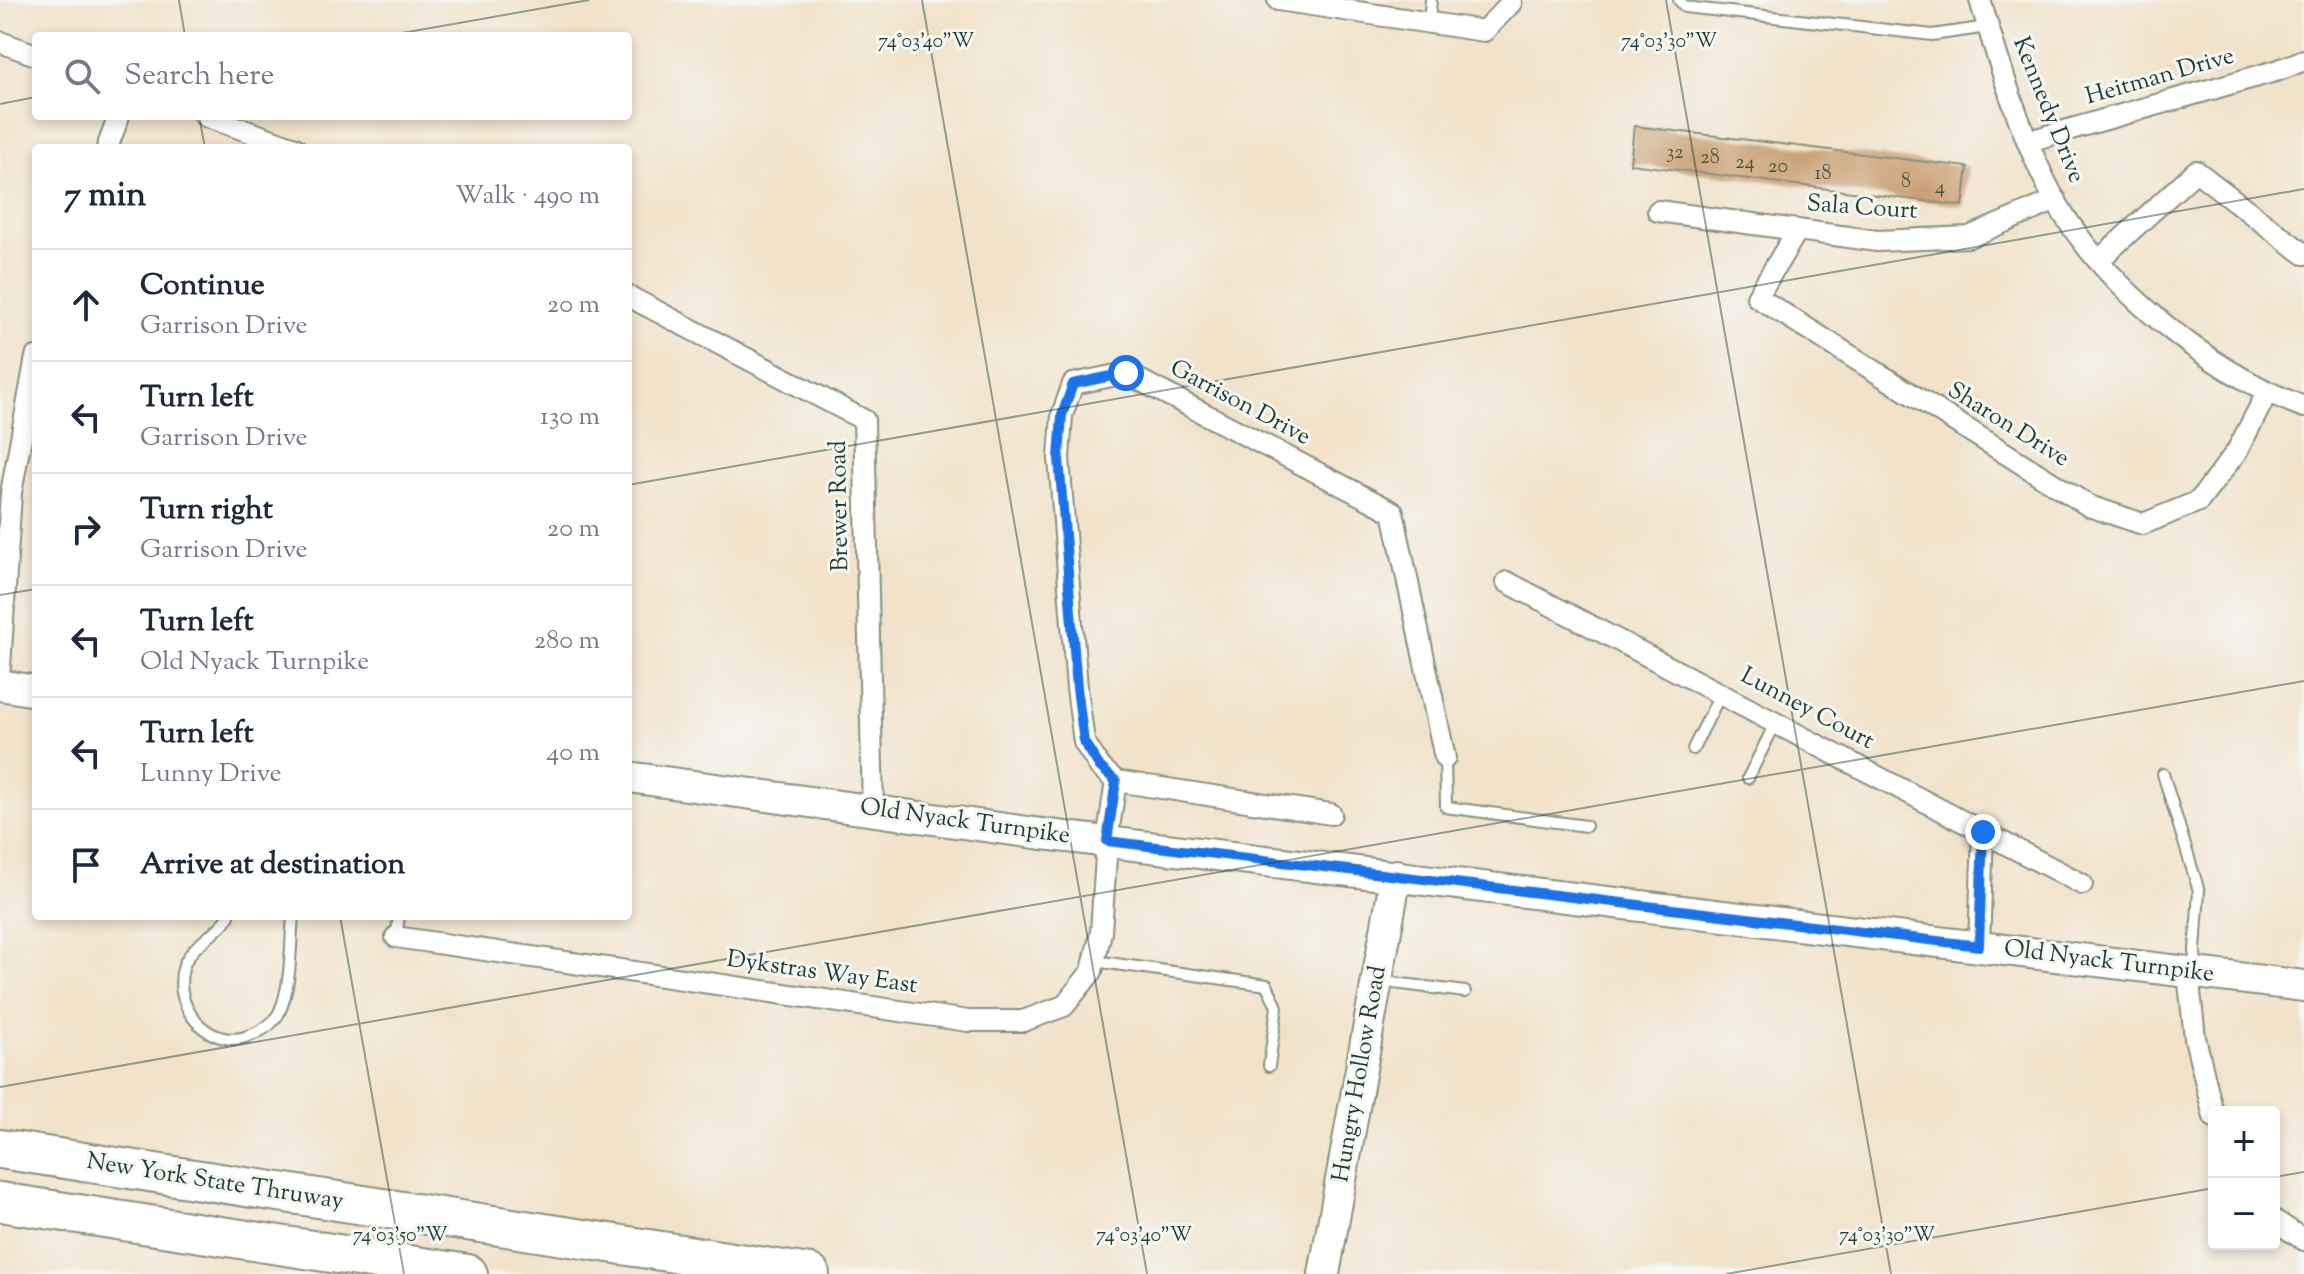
<!DOCTYPE html>
<html lang="en">
<head>
<meta charset="utf-8">
<style>
	:root { --surface:#fff; --page:#f6f6f7; --text:#1f2937; --muted:#747a83; --line:#e0e1e3 }
	body { margin:0; font-family:"Sorts Mill Goudy",serif; background:var(--page); color:var(--text) }
	.controls { position:absolute; right:24px; bottom:24px; display:grid; overflow:hidden; border-radius:8px; box-shadow:0 4px 12px #0003 }
	.controls button { width:72px; height:72px; display:grid; place-items:center; padding:0; border:0; border-bottom:2px solid var(--line); background:var(--surface); color:var(--text); font:40px sans-serif }
	.stop { position:absolute; width:24px; height:24px; margin:-18px; border:6px solid #1a73e8; border-radius:50%; background:#fff }
	.stop.end { background:#1a73e8; border-color:#fff; box-shadow:0 2px 8px #0008 }
	.list { margin:0; padding:0; list-style:none }
	h2 { display:flex; justify-content:space-between; align-items:center; height:104px; margin:0; padding:0 32px; font-size:34px }
	h2 small { font-size:26px; font-weight:400; color:var(--muted) }
	.list li { display:grid; grid-template-columns:52px 1fr auto; gap:24px; align-items:center; box-sizing:border-box; height:112px; padding:0 32px; border-top:2px solid var(--line) }
	.list b { display:block; font-size:30px; white-space:nowrap }
	.list p { margin:0; font-size:26px; white-space:nowrap; color:var(--muted) }
	.list em { font-size:26px; font-style:normal; color:var(--muted) }
	.icon { flex:none; width:44px; height:44px; fill:none; stroke:currentColor; stroke-width:2; stroke-linecap:round; stroke-linejoin:round }
	.map { position:relative; flex:none; width:2304px; height:1274px; overflow:hidden }
	.search { position:absolute; background:var(--surface); box-shadow:0 4px 12px #0003; left:32px; top:32px; width:600px; height:88px; display:flex; align-items:center; gap:20px; box-sizing:border-box; padding:0 28px; border-radius:8px; color:var(--muted); font-size:30px }
	.panel { position:absolute; background:var(--surface); box-shadow:0 4px 12px #0003; left:32px; top:144px; width:600px; height:776px; border-radius:8px }
	.map>svg:first-child { display:block }
	.building { fill:#c89c6e }
	.lines { fill:none; stroke-linecap:round; stroke-linejoin:round }
	.lane-casing { stroke:#88907e; stroke-width:14 }
	.street-casing { stroke:#88907e; stroke-width:24 }
	.secondary-casing { stroke:#88907e; stroke-width:34 }
	.highway-casing { stroke:#88907e; stroke-width:42 }
	.lane { stroke:#fff; stroke-width:10 }
	.street { stroke:#fff; stroke-width:20 }
	.secondary { stroke:#fff; stroke-width:30 }
	.highway { stroke:#fff; stroke-width:38 }
	.route { stroke:#1a73e8; stroke-width:10 }
	.ticks { fill:none; stroke:#1f3d34; stroke-width:2; stroke-opacity:0.45 }
	.labels { text-anchor:middle; dominant-baseline:central; stroke-width:6; stroke-linejoin:round; paint-order:stroke }
	.number-label { font-size:20px; fill:#495542 }
	.street-label { font-size:24px; fill:#1f3d34; stroke:#f6f6f2 }
	.ticks-label { font-size:20px; text-anchor:middle; fill:#1f3d34; stroke:#f6f6f2; stroke-width:6; stroke-linejoin:round; paint-order:stroke }
</style>
</head>
<body>
<div class="map">
<svg width="2304" height="1274" viewBox="0 0 2304 1274">
	<rect width="100%" height="100%" fill="#f6f6f2"/>
	<filter id="ink" filterUnits="userSpaceOnUse"><feTurbulence type="fractalNoise" baseFrequency=".0125" numOctaves="2"/><feDisplacementMap in="SourceGraphic" scale="16" xChannelSelector="R" yChannelSelector="G"/><feConvolveMatrix kernelMatrix="1 2 1 2 8 2 1 2 1" color-interpolation-filters="sRGB"/></filter>
	<filter id="wash" filterUnits="userSpaceOnUse"><feTurbulence type="fractalNoise" baseFrequency=".006" numOctaves="4" result="noise"/><feDisplacementMap in="SourceGraphic" scale="32" xChannelSelector="R" yChannelSelector="G"/><feGaussianBlur stdDeviation="1.8" result="paint"/><feColorMatrix in="noise" values="0 0 0 0 0 0 0 0 0 0 0 0 0 0 0 0 0 1.4 0 .05"/><feComposite in="paint" operator="in"/></filter>
	<g filter="url(#wash)">
		<rect width="100%" height="100%" fill="#f1e2c9"/>
		<g id="blocks">
			<polygon class="building" points="1634,126 1968,167 1963,206 1630,164"/>
		</g>
	</g>
	<g filter="url(#ink)">
		<use href="#blocks" fill-opacity="0" stroke="#88907e" stroke-width="2"/>
		<g class="lines">
			<g class="lane-casing">
				<g id="lane">
					<polyline points="1679,0 1685,7 1932,35 1988,27"/>
					<polyline points="1429,23 1431,0"/>
					<polyline points="1693,749 1721,693"/>
					<polyline points="1445,758 1446,807 1586,826"/>
					<polyline points="2163,774 2199,891 2195,950 2196,972"/>
					<polyline points="1748,778 1776,722"/>
					<path d="M 229,916 C 218,935 193,942 184,965 C 170,1005 209,1053 251,1035 C 262,1031 273,1024 279,1013 C 292,985 290,946 293,916"/>
					<polyline points="396,937 399,916"/>
					<polyline points="1094,961 1267,985 1277,1007 1269,1066"/>
					<polyline points="1379,981 1465,992"/>
				</g>
			</g>
			<g class="street-casing">
				<g id="street">
					<polyline points="1278,0 1484,31 1511,3 1510,0"/>
					<path d="M 1980,0 C 1999,64 2023,142 2055,200 C 2105,288 2210,372 2304,407"/>
					<polyline points="0,42 36,55"/>
					<polyline points="205,116 295,148"/>
					<polyline points="2029,141 2279,70 2304,60"/>
					<polyline points="107,148 119,116"/>
					<polyline points="1658,211 1877,241 1969,237 2056,200"/>
					<polyline points="1797,231 1757,297 2089,506 2143,524 2199,501 2237,451 2267,393"/>
					<polyline points="2099,260 2196,171 2304,254"/>
					<polyline points="628,296 864,420 873,810"/>
					<polyline points="1507,582 2082,884"/>
					<polyline points="0,667 11,493 36,357"/>
					<polyline points="1331,814 1116,781 1100,767 1084,742 1077,688 1059,458 1062,415 1073,384 1126,373 1393,512 1445,758"/>
					<polyline points="396,937 968,1021 1023,1021 1064,1006 1092,971 1101,932 1107,841 1116,781"/>
					<polyline points="1979,946 1983,832"/>
					<polyline points="2188,973 2195,1038 2214,1117"/>
					<polyline points="2274,1220 2304,1240"/>
				</g>
			</g>
			<g class="secondary-casing">
				<g id="secondary">
					<polyline points="0,685 36,691"/>
					<polyline points="628,777 1042,834 2304,986"/>
					<polyline points="1324,1274 1396,875"/>
				</g>
			</g>
			<g class="highway-casing">
				<g id="highway">
					<polyline points="0,1149 810,1274"/>
					<polyline points="0,1202 468,1274"/>
				</g>
			</g>
			<use href="#lane" class="lane"/>
			<use href="#street" class="street"/>
			<use href="#secondary" class="secondary"/>
			<use href="#highway" class="highway"/>
		</g>
	</g>
	<g class="lines" filter="url(#ink)">
		<polyline class="route" points="1126,373 1073,384 1062,415 1059,458 1077,688 1084,742 1100,767 1116,781 1107,841 1979,946 1983,832"/>
	</g>
	<path class="ticks" d="M 179,0 L 185,36M 922,0 L 1147,1274M 1666,0 L 1891,1274M 385,36 L 589,0M 0,104 L 36,97M 199,116 L 205,148M 628,485 L 2304,189M 0,595 L 36,589M 340,916 L 404,1274M 0,1087 L 2304,681M 2274,1177 L 2304,1172M 1726,1274 L 2214,1188"/>
	<g class="labels">
		<g class="number-label">
			<text x="1675" y="153">32</text>
			<text x="1710" y="158">28</text>
			<text x="1745" y="163">24</text>
			<text x="1778" y="167">20</text>
			<text x="1823" y="174">18</text>
			<text x="1906" y="182">8</text>
			<text x="1940" y="188">4</text>
		</g>
		<g class="street-label">
			<text transform="translate(2160 77) rotate(-16)">Heitman Drive</text>
			<text transform="translate(2048 110) rotate(68)">Kennedy Drive</text>
			<text transform="translate(1862 208) rotate(4)">Sala Court</text>
			<text transform="translate(1240 403) rotate(28)">Garrison Drive</text>
			<text transform="translate(2008 425) rotate(32)">Sharon Drive</text>
			<text transform="translate(840 506) rotate(-91)">Brewer Road</text>
			<text transform="translate(1807 709) rotate(28)">Lunney Court</text>
			<text transform="translate(965 822) rotate(8)">Old Nyack Turnpike</text>
			<text transform="translate(2109 962) rotate(7)">Old Nyack Turnpike</text>
			<text transform="translate(822 973) rotate(8)">Dykstras Way East</text>
			<text transform="translate(1360 1074) rotate(-80)">Hungry Hollow Road</text>
			<text transform="translate(215 1182) rotate(9)">New York State Thruway</text>
		</g>
	</g>
	<g class="ticks-label">
		<text x="1669" y="47">74°03'30"W</text>
		<text x="926" y="47">74°03'40"W</text>
		<text x="400" y="1241">74°03'50"W</text>
		<text x="1144" y="1241">74°03'40"W</text>
		<text x="1887" y="1241">74°03'30"W</text>
	</g>
</svg>
<div class="controls">
<button>+</button>
<button>−</button>
</div>
<div class="stop" style="left:1126px;top:373px"></div>
<div class="stop end" style="left:1983px;top:832px"></div>
<div class="search"><svg class="icon" aria-label="search" viewBox="0 0 24 24"><circle cx="10" cy="10" r="6"/><path d="M15 15l6 6"/></svg>Search here</div>
<section class="panel">
<h2>7 min<small>Walk · 490 m</small></h2>
<ul class="list">
<li><svg class="icon" aria-label="ahead" viewBox="0 0 24 24"><path d="M12 20V5M6 11l6-6 6 6"/></svg><div><b>Continue</b><p>Garrison Drive</p></div><em>20 m</em></li>
<li><svg class="icon" aria-label="left" viewBox="0 0 24 24"><path d="M17 20v-9H6M10 6l-5 5 5 5"/></svg><div><b>Turn left</b><p>Garrison Drive</p></div><em>130 m</em></li>
<li><svg class="icon" aria-label="right" viewBox="0 0 24 24"><path d="M7 20v-9h11M14 6l5 5-5 5"/></svg><div><b>Turn right</b><p>Garrison Drive</p></div><em>20 m</em></li>
<li><svg class="icon" aria-label="left" viewBox="0 0 24 24"><path d="M17 20v-9H6M10 6l-5 5 5 5"/></svg><div><b>Turn left</b><p>Old Nyack Turnpike</p></div><em>280 m</em></li>
<li><svg class="icon" aria-label="left" viewBox="0 0 24 24"><path d="M17 20v-9H6M10 6l-5 5 5 5"/></svg><div><b>Turn left</b><p>Lunny Drive</p></div><em>40 m</em></li>
<li><svg class="icon" aria-label="arrive" viewBox="0 0 24 24"><path d="M6 21V4h12l-3 4 3 4H6"/></svg><div><b>Arrive at destination</b></div></li>
</ul>
</section>
</div>
</body>
</html>
